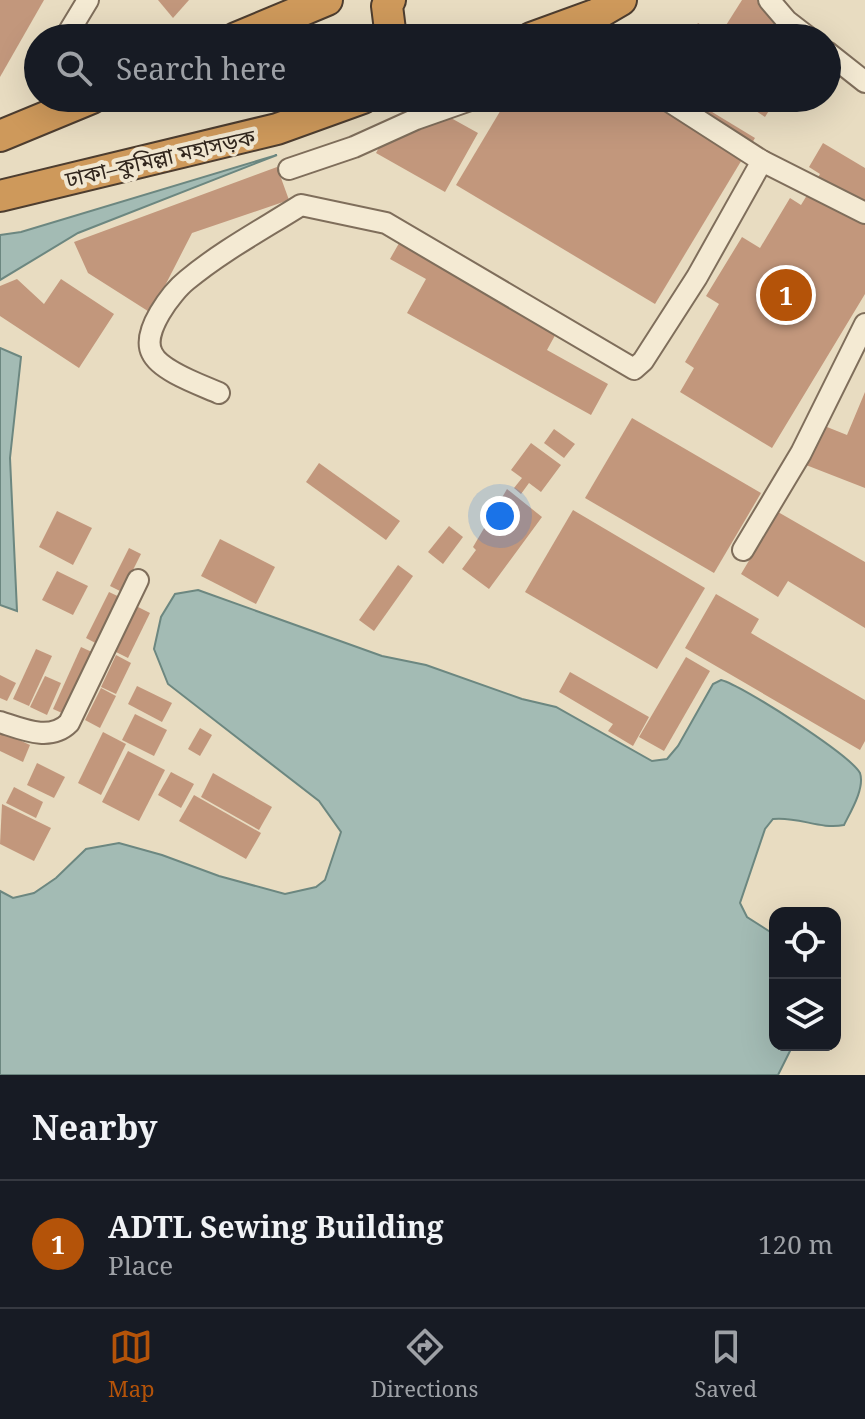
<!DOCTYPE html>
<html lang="en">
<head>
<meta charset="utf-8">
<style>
	:root { --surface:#171b24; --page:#242831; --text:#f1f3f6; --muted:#9ea1a6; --line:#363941; --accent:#b45309 }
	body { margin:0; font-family:"Noto Serif","Noto Sans Bengali",serif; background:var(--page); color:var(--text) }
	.controls { position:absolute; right:24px; bottom:24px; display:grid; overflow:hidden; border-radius:16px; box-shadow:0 8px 32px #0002 }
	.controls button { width:72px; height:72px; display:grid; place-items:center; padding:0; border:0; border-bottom:2px solid var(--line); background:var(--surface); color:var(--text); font:40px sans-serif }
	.you { position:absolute; left:500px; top:516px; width:28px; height:28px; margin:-20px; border:6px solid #fff; border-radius:50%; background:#1a73e8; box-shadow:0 0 0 12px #1a73e833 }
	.badge { display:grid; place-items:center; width:52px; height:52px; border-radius:50%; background:var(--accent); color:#fff; font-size:26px; font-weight:700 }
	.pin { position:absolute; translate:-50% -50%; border:4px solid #fff; box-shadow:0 2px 8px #0006 }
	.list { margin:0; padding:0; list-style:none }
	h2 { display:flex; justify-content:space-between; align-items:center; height:104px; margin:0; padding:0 32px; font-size:34px }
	h2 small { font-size:26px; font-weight:400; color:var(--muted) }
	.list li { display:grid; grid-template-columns:52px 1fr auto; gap:24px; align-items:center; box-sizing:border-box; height:128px; padding:0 32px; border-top:2px solid var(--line) }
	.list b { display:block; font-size:30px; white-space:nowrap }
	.list p { margin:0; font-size:26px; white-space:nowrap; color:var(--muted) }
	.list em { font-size:26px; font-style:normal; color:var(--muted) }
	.icon { flex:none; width:44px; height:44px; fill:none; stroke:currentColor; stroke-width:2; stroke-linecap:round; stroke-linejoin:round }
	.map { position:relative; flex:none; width:865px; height:1075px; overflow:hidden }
	.search { position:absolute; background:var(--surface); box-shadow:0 8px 32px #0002; left:24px; right:24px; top:24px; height:88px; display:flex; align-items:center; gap:20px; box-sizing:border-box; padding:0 28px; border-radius:44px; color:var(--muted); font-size:30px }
	.sheet { height:232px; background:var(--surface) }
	nav { display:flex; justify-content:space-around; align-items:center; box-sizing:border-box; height:112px; border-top:2px solid var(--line); background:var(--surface); font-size:22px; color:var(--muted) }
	nav a { display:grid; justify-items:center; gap:4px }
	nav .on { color:var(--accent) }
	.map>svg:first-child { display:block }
	.water { fill:#a3bbb4; stroke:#6c8780; stroke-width:2 }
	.building { fill:#c2977c }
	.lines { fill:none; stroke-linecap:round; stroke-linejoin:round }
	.minor-casing { stroke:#7f6e5b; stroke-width:24 }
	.highway-casing { stroke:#4d3d2f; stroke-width:34 }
	.minor { stroke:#f4ead3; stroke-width:20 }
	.highway { stroke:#ce995b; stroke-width:30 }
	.labels { text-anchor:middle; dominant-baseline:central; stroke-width:8; stroke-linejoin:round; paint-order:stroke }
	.street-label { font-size:22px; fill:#31261d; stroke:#f0e6d0 }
</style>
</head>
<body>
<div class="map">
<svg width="865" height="1075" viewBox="0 0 865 1075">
	<rect width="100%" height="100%" fill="#e8dcc1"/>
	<g class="water">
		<polygon points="277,155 78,233 0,280 0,235 21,232"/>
		<polygon points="0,348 21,357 10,458 17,611 0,605"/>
		<path d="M 198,590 L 382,656 L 426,665 L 522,699 L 556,707 L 652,761 L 667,759 L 678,746 L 713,684 L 721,680 C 742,685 850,755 860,773 C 865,788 851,811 844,825 C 820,830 798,816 773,819 L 765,829 L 740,903 L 747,917 L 775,935 L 775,1045 L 793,1045 L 778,1075 L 0,1075 L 0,891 L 13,898 L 34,893 L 56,878 L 86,849 L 119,843 L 162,855 L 219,876 L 285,894 L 316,887 L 325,880 L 341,832 L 319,801 L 168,684 L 154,649 L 161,617 L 175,594 Z"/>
	</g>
	<g class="building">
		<polygon points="0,0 44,0 0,77"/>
		<polygon points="158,0 189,0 173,18"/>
		<polygon points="742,0 768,0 827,38 735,38 723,30"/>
		<polygon points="698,23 722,38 688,38"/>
		<polygon points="508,98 689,98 755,138 655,304 456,185"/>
		<polygon points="736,98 777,98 765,117"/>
		<polygon points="414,111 436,123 442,113 478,133 445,192 376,153 396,116 407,122"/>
		<polygon points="823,143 865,168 865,294 772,448 680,392 694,368 685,362 719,304 706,296 742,237 760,248 790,198 801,205 820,174 809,167"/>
		<polygon points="277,167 289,200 192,233 151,313 88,273 74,242"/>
		<polygon points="406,231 564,319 547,350 608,384 591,415 407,313 426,279 390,259"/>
		<polygon points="17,279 44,304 61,279 114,314 79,368 0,316 0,286"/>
		<polygon points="865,392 865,488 806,465 822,425 847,435"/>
		<polygon points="632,418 761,493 714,573 585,498"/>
		<polygon points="554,429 575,444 564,458 544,443"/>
		<polygon points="531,443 561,465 541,492 529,483 521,494 514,488 522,478 511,470"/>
		<polygon points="319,463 400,521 386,540 306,482"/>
		<polygon points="507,489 542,517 489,589 462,569 476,550 473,547"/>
		<polygon points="573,510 705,588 657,669 525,592"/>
		<polygon points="57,511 92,528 73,565 39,547"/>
		<polygon points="778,512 865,562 865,628 788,581 778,597 741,574"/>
		<polygon points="449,526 463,537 443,564 428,552"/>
		<polygon points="220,539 275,567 256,604 201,576"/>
		<polygon points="129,548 141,554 122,592 110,586"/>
		<polygon points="398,565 413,576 374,631 359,620"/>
		<polygon points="57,571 88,586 73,615 42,600"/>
		<polygon points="109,592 126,600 103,647 86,638"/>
		<polygon points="716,594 759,619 751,633 865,700 865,741 860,750 685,648"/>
		<polygon points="136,606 150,613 128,658 114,651"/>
		<polygon points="81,647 107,659 78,720 53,709"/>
		<polygon points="36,649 52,656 29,706 13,699"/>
		<polygon points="116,655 131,663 116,694 101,687"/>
		<polygon points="686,657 710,671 664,751 639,737"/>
		<polygon points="570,672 649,717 633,746 608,731 613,724 559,692"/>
		<polygon points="0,675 16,683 7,701 0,698"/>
		<polygon points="45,676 61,683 47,715 30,707"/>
		<polygon points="137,686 172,703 162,722 128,704"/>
		<polygon points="101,688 116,696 100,728 85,720"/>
		<polygon points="135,714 167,730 154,756 122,740"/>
		<polygon points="200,728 212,735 200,756 188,749"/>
		<polygon points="0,731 30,745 23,762 0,751"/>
		<polygon points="103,732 126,744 101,795 78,783"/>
		<polygon points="128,751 165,770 139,821 102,802"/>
		<polygon points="37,763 65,777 54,798 27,785"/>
		<polygon points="171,772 194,784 181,808 158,795"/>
		<polygon points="213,773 272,807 259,830 201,797"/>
		<polygon points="14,787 43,802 36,818 6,803"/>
		<polygon points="194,795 261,833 246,859 179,821"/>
		<polygon points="2,804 51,828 34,861 0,844"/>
	</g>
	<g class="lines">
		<g class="minor-casing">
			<g id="minor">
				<polyline points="769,0 787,21 809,38"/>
				<polyline points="65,38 88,0"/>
				<polyline points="827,52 865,82"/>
				<polyline points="664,98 762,161 865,213"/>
				<polyline points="289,169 354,147 416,119 476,98"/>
				<path d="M 219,393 C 201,385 160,371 152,353 C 141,332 172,292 187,280 C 222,251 263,229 301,205 L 386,223 L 634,369 L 643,361 L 697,277 L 762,161"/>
				<polyline points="743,550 801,453 865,324"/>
				<path d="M 0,722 C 22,729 50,742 69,723 L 138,580"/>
			</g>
		</g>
		<g class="highway-casing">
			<g id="highway">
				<polyline points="390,0 387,6 391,38"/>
				<polyline points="236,38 327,0"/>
				<polyline points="531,38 597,14 621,0"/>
				<polyline points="0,136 92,98"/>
				<polyline points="0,196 277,129 363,98"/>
			</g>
		</g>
		<use href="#minor" class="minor"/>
		<use href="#highway" class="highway"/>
	</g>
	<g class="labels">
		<g class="street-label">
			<text transform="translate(160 157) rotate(-13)">ঢাকা–কুমিল্লা মহাসড়ক</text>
		</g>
	</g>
</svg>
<div class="controls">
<button><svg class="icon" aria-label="locate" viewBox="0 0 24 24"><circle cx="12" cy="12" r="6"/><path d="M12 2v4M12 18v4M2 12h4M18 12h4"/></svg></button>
<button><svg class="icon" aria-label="layers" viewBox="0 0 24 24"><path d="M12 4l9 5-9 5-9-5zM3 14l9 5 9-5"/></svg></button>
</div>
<div class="you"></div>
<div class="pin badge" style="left:786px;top:295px">1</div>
<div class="search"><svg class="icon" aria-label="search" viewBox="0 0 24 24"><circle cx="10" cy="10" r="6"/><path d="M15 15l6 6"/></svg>Search here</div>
</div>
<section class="sheet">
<h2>Nearby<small></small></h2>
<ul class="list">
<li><span class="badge">1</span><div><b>ADTL Sewing Building</b><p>Place</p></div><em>120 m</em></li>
</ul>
</section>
<nav>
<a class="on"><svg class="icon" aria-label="map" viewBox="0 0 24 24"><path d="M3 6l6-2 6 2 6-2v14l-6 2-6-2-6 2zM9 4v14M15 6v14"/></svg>Map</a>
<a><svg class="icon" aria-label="directions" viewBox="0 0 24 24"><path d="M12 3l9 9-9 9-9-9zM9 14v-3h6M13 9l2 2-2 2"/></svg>Directions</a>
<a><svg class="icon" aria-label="saved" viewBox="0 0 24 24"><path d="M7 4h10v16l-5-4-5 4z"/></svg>Saved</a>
</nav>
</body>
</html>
